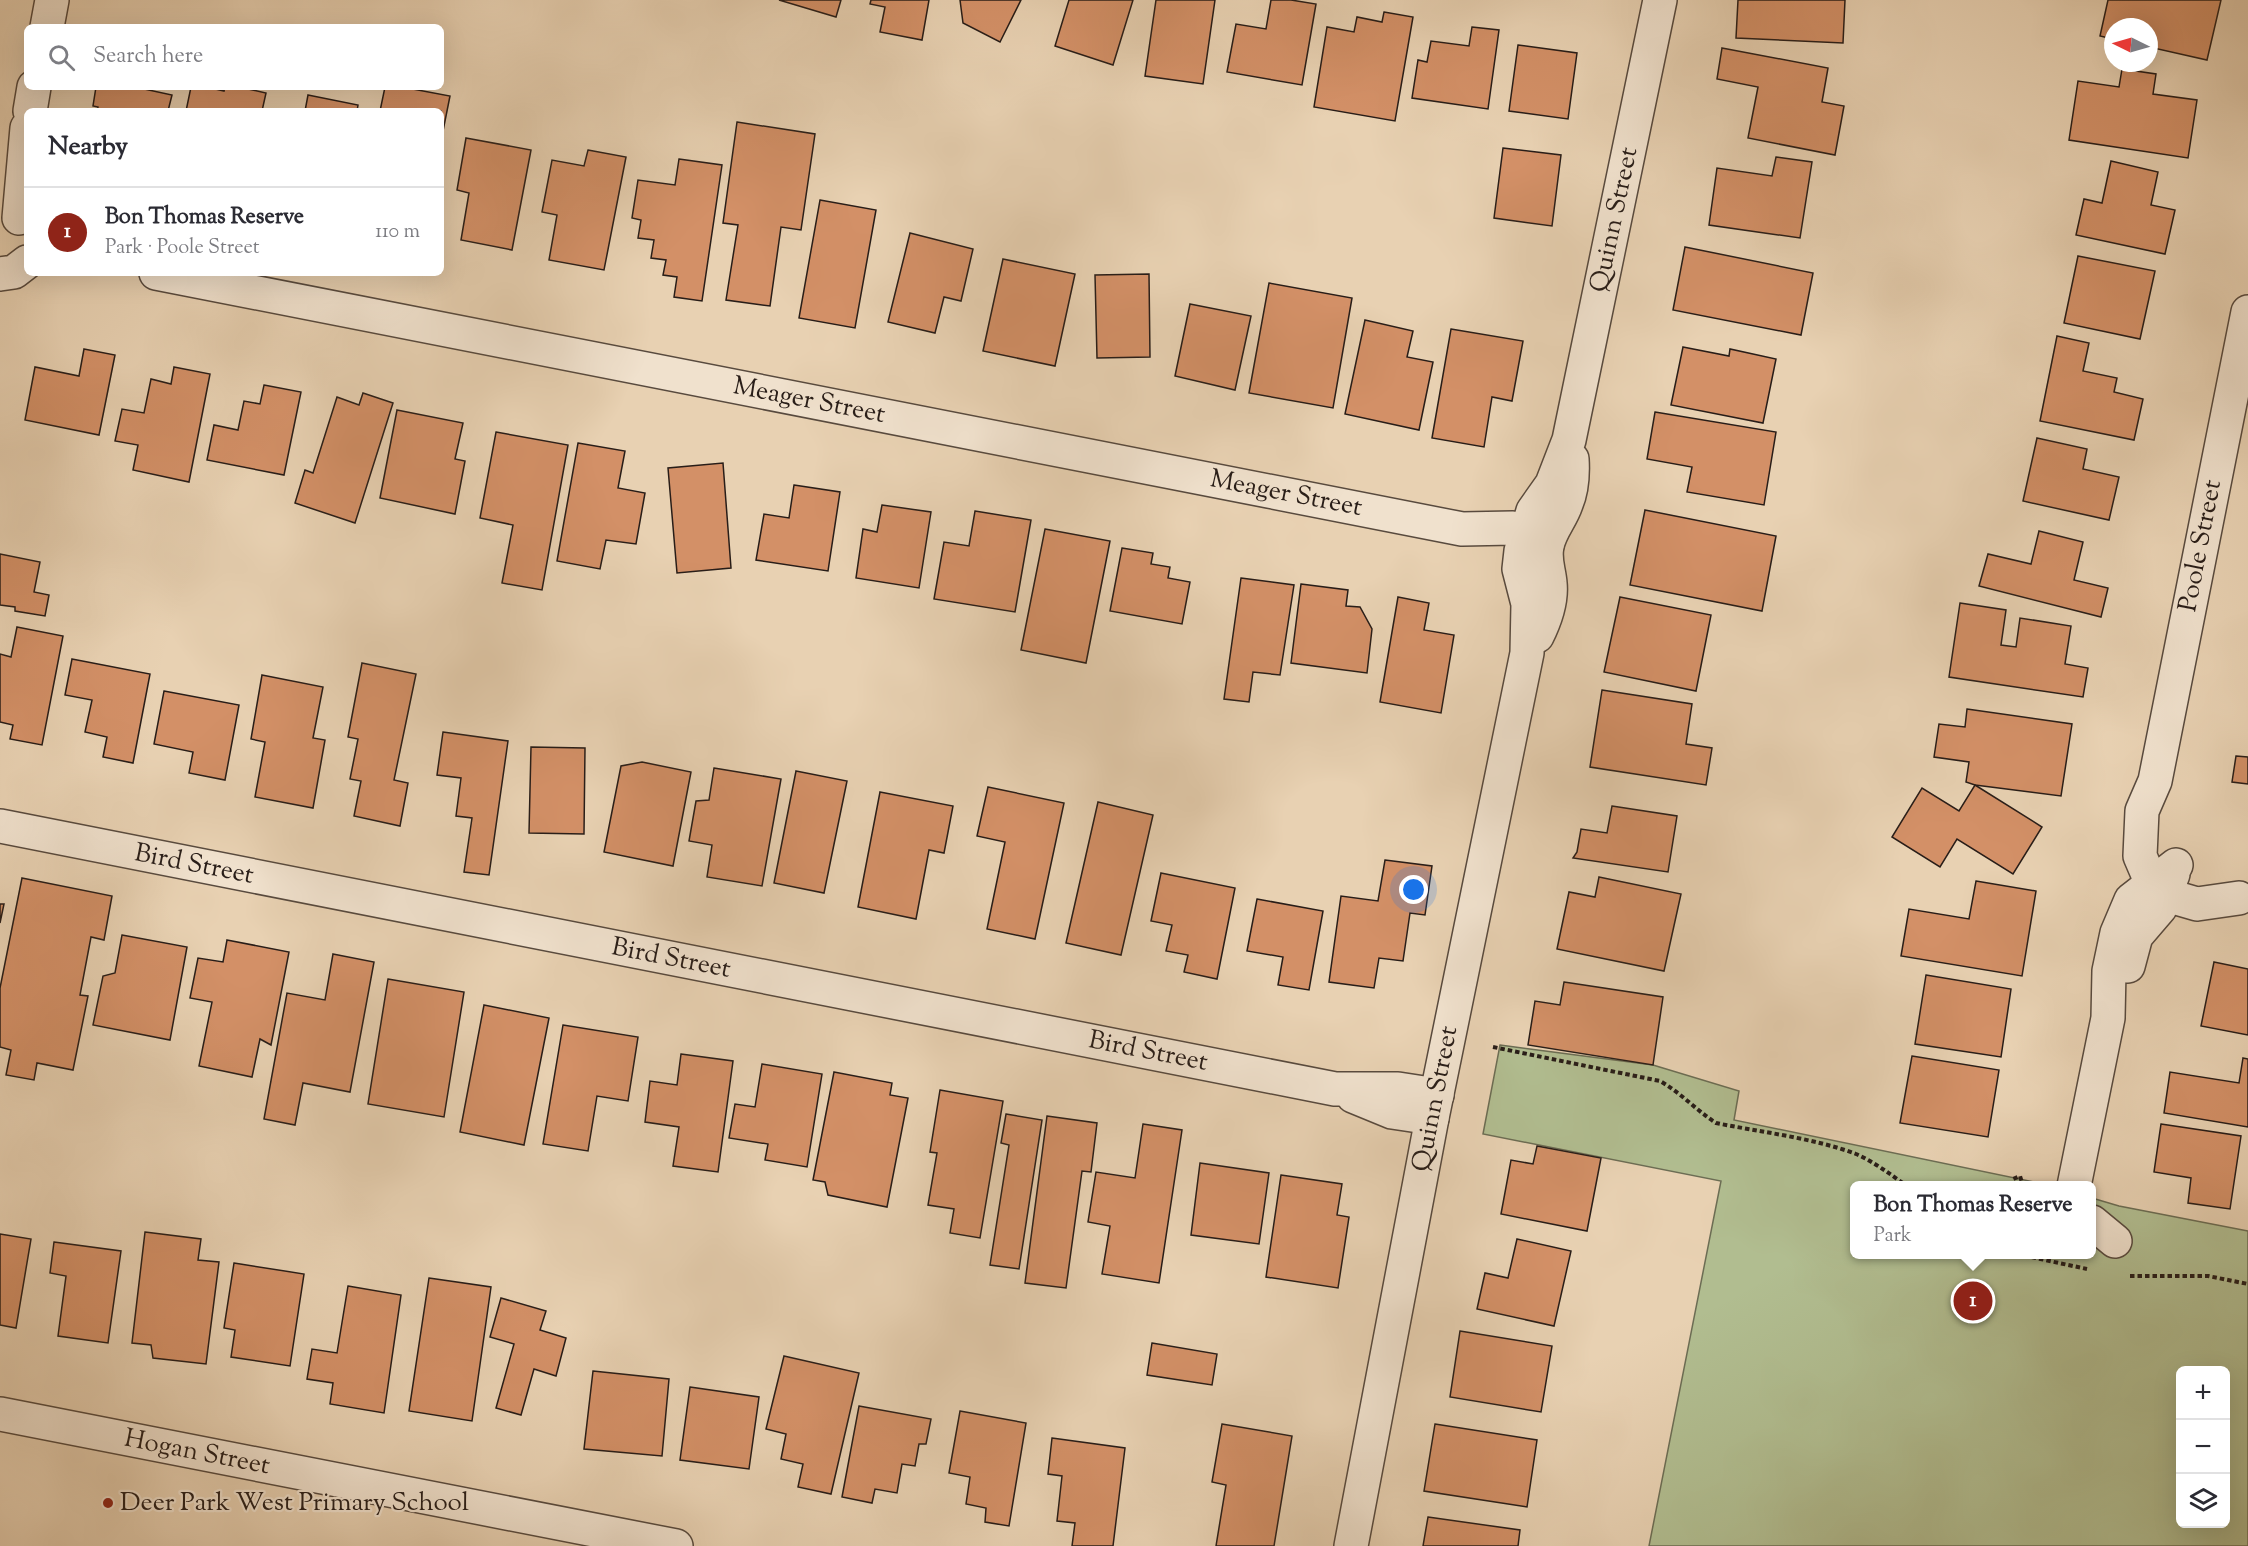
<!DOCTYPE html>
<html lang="en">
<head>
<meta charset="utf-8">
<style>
	:root { --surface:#fff; --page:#f2f2f3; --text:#2b2b33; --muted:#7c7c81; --line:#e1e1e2; --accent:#8f2418 }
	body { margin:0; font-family:"Sorts Mill Goudy",serif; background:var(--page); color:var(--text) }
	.controls { position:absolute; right:18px; bottom:18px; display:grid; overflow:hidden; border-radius:9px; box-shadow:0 6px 24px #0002 }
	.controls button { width:54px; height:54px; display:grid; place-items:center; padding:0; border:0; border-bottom:2px solid var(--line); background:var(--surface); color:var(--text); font:30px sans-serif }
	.compass { position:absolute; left:2104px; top:18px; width:54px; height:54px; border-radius:50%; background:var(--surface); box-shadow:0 6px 24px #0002; rotate:275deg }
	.you { position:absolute; left:1414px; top:890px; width:21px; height:21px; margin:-15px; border:4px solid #fff; border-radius:50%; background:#1a73e8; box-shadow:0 0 0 9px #1a73e833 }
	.badge { display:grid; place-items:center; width:39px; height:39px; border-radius:50%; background:var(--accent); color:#fff; font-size:20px; font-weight:700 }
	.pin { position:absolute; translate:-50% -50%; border:3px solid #fff; box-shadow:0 2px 6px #0006 }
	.popup { position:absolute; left:1850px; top:1181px; width:246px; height:78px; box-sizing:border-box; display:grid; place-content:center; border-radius:9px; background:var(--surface); filter:drop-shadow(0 2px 4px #0005); font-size:20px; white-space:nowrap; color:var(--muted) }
	.popup b { font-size:22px; color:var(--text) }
	.popup::after { content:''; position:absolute; left:50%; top:100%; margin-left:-12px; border:12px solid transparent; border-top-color:var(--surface) }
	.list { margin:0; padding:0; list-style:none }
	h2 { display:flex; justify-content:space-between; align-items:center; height:78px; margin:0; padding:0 24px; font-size:26px }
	h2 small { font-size:20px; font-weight:400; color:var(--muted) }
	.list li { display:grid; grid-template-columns:39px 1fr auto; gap:18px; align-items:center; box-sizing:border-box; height:90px; padding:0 24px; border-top:2px solid var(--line) }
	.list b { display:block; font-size:22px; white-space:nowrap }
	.list p { margin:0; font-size:20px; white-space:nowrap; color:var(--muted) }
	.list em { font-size:20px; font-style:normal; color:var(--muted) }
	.icon { flex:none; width:33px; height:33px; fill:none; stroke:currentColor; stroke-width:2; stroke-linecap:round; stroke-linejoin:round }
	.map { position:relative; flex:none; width:2248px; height:1546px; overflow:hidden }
	.search { position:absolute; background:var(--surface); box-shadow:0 6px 24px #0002; left:24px; top:24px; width:420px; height:66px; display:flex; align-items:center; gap:15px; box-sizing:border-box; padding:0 21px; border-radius:9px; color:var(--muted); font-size:22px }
	.panel { position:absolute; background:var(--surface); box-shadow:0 6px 24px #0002; left:24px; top:108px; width:420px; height:168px; border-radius:9px }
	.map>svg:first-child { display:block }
	.green { fill:#b1bd90; stroke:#6c6d54; stroke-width:1.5; fill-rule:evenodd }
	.building { fill:#d39067; stroke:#281d18; stroke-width:1.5 }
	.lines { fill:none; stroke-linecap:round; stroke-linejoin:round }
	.minor-casing { stroke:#584a3e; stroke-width:36 }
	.path { stroke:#281d18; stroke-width:4; stroke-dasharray:4.5 3; stroke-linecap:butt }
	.minor { stroke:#f0e1cd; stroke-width:33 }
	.poi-dot { fill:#8f2418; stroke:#f0e1cd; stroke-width:2 }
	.labels { text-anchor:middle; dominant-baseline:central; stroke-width:4.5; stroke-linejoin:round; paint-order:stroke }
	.street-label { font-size:26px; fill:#281d18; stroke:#f0e1cd }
	.poi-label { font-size:26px; fill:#281d18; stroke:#f0e1cd; text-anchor:start }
</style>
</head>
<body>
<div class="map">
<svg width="2248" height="1546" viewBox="0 0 2248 1546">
	<rect width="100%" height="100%" fill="#e8d1b2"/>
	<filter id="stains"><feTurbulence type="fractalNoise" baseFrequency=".00333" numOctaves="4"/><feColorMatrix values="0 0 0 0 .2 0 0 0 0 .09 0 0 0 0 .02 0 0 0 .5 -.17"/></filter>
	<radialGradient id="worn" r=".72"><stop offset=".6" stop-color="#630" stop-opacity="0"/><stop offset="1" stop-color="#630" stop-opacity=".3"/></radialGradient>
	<path class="green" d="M 1500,1045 L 1653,1065 L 1739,1091 L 1734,1120 L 2048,1185 L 1854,1186 L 1854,1254 L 2092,1254 L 2092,1198 L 2119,1206 L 2248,1231 L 2248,1546 L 1649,1546 L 1721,1181 L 1483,1134 ZM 2180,1370 L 2226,1370 L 2226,1524 L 2180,1524 Z"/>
	<g class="building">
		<polygon points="779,0 841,0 836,17"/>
		<polygon points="871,0 929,0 922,40 880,32 885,7 870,4"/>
		<polygon points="960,0 1021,0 1000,42 963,23"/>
		<polygon points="1069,0 1133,0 1113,65 1055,46"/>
		<polygon points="1156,0 1215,0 1203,84 1145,76"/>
		<polygon points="1271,0 1291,0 1316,4 1302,85 1227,72 1236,24 1266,29"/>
		<polygon points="1738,0 1845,0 1843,43 1736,38"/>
		<polygon points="2108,0 2221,0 2207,60 2149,47 2149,27 2113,27 2113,39 2100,36"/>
		<polygon points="1384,12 1413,17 1395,121 1314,107 1327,27 1354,32 1357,17 1382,22"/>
		<polygon points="1472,27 1499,30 1488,109 1412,98 1418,60 1427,62 1431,41 1469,46"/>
		<polygon points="1518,45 1577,53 1568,119 1509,111"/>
		<polygon points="1722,48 1828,68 1822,102 1844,106 1835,155 1748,138 1758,87 1717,79"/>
		<polygon points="2122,69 2156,74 2153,94 2197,100 2188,158 2069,140 2078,81 2119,87"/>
		<polygon points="96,87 135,87 172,95 168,111 97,111 98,107 93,106"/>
		<polygon points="191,87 207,87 224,91 225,87 239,87 266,93 262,111 186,111"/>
		<polygon points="385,87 402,87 450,96 441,141 441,111 380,111"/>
		<polygon points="308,95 358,105 357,111 305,111"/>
		<polygon points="737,122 815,134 801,230 781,227 770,306 726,300 738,225 723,223"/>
		<polygon points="466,138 531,150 512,250 461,240 469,193 457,190"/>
		<polygon points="1503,148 1561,155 1552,226 1494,218"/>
		<polygon points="588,150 626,157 604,270 549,260 557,215 542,212 552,160 584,166"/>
		<polygon points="1776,157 1812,162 1800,238 1709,225 1717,168 1772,176"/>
		<polygon points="679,159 722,165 702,301 674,297 677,277 663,275 666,260 651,258 654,240 638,238 641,220 632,218 638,180 675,185"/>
		<polygon points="2111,161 2158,172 2151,205 2175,210 2165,254 2076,235 2084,199 2102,203"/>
		<polygon points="820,200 876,210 855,328 799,318"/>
		<polygon points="910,233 973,249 961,301 944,297 935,333 888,322"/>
		<polygon points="1685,247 1813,273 1801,335 1673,310"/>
		<polygon points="2078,256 2155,271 2140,339 2064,323"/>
		<polygon points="1003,259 1075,274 1055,366 983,351"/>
		<polygon points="1149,274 1150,357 1097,358 1095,275"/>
		<polygon points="1269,283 1352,298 1333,408 1249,393"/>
		<polygon points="1190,304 1251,316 1235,390 1175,376"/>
		<polygon points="1365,320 1413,331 1407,357 1433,362 1419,430 1345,414"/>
		<polygon points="1451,329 1523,341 1512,401 1492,397 1484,447 1432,438"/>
		<polygon points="2057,336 2089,343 2083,371 2117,378 2114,392 2143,399 2134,440 2040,421"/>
		<polygon points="1683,347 1729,356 1730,349 1776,359 1763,423 1671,405"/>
		<polygon points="84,349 115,355 99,435 25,420 35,367 79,376"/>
		<polygon points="174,367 210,374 189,482 133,470 138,445 115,441 122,409 144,413 151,379 171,384"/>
		<polygon points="264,385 301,392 284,475 207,460 214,425 238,430 244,401 260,404"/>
		<polygon points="363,393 393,403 355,523 295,503 305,470 313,473 337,397 359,405"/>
		<polygon points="397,410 463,423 455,459 465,461 455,514 380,498"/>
		<polygon points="1655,412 1776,432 1764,505 1687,492 1692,467 1647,459"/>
		<polygon points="496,432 568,445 542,590 502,583 513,525 480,518"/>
		<polygon points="2037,438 2087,449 2083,469 2119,477 2109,520 2023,501"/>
		<polygon points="578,443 625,451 618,488 645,493 636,544 606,540 600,569 557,561"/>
		<polygon points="723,463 731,568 677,573 668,468"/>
		<polygon points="794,485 840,492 828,571 756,560 764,514 789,518"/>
		<polygon points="882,505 931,512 919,588 856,578 863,529 877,532"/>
		<polygon points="1645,510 1776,536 1762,611 1630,585"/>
		<polygon points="975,511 1031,520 1015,612 934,599 944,542 969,546"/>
		<polygon points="1045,529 1110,541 1086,663 1021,650"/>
		<polygon points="2039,531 2083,542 2074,580 2108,588 2101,617 1979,586 1988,554 2031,564"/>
		<polygon points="1122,548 1153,553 1151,564 1170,567 1168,578 1190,582 1182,624 1110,611"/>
		<polygon points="0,554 40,562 34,592 49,595 45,616 15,611 15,607 0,605"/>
		<polygon points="1241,578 1294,585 1280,675 1253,672 1249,702 1224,699"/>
		<polygon points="1301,584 1348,590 1346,606 1360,607 1372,629 1367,673 1291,663"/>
		<polygon points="1398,597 1429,603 1424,630 1454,635 1441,713 1380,702"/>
		<polygon points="1620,597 1711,615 1696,691 1604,672"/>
		<polygon points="1960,603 2006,610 2001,645 2016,647 2020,618 2071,626 2065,664 2088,668 2083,697 1949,677"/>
		<polygon points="17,627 63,636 42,745 10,739 13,725 0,722 0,654 11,657"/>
		<polygon points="72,659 150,674 133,763 103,757 107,737 85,732 92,700 65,695"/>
		<polygon points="362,663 416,674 394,780 408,783 400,826 354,816 361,781 350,779 358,739 348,737"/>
		<polygon points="262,675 323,687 313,738 325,740 313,808 255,797 265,742 251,739"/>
		<polygon points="1602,690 1692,704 1686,744 1712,748 1706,785 1590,767"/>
		<polygon points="164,691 239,705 225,780 189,773 193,752 154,744"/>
		<polygon points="1967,709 2072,724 2061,796 1975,785 1966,782 1969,762 1934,757 1939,724 1965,727"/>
		<polygon points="443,732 508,741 489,875 464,872 472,818 456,816 461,778 437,775"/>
		<polygon points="531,747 585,748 584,834 529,833"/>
		<polygon points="2236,756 2248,757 2248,784 2232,782"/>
		<polygon points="642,762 691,772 673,866 604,852 621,766"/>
		<polygon points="714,768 781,779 762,886 707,877 712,845 689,841 696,801 709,800"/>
		<polygon points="796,771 847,781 824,893 774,883"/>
		<polygon points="1975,785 2042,827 2013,874 1957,839 1940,867 1892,837 1922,788 1959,811"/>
		<polygon points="988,787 1064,803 1035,939 987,929 1005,842 977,836"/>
		<polygon points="880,792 953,806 944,853 929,850 916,919 858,907"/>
		<polygon points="1098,802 1153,815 1121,955 1066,943"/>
		<polygon points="1612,806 1677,816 1668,872 1573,858 1577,852 1581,829 1607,833"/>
		<polygon points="1385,860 1432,866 1425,915 1410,913 1403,961 1379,958 1374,988 1329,982 1341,896 1378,901"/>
		<polygon points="1161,873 1235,888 1217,979 1184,972 1188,955 1166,951 1172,925 1151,921"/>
		<polygon points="1599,877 1681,894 1664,971 1557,949 1569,892 1595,897"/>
		<polygon points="22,878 112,896 104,940 91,937 80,995 88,996 73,1070 37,1063 34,1080 6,1075 11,1050 0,1047 0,988"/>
		<polygon points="1976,881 2036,891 2022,976 1901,956 1909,909 1969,919"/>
		<polygon points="1257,899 1323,911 1309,990 1278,985 1283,957 1247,951"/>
		<polygon points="0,904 4,904 0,923"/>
		<polygon points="122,935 187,947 170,1040 93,1025 103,976 115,973"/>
		<polygon points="227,940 289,952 271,1045 260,1039 252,1077 199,1066 212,1002 190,998 198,958 223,962"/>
		<polygon points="333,954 374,962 350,1092 303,1083 295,1125 264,1119 287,993 325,1000"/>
		<polygon points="2214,962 2248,969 2248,1035 2201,1026"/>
		<polygon points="1926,975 2011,989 2001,1057 1915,1044"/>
		<polygon points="388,979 464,992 444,1117 368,1104"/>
		<polygon points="1564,982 1663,997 1653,1065 1528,1045 1535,1001 1560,1005"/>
		<polygon points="484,1005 549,1018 524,1145 460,1132"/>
		<polygon points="563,1025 638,1037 628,1101 597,1096 588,1151 543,1144"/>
		<polygon points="681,1054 733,1061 718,1172 673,1166 679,1127 645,1122 650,1081 677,1085"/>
		<polygon points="1912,1056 1999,1070 1988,1137 1900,1123"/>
		<polygon points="2243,1058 2248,1059 2248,1127 2164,1113 2170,1072 2239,1083"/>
		<polygon points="762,1064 822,1074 807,1167 765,1160 768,1144 729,1138 735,1104 755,1107"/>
		<polygon points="834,1072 892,1083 890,1095 908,1098 887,1207 828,1195 825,1182 813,1180"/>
		<polygon points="940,1090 1003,1101 980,1238 950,1233 954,1209 928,1205 937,1153 930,1152"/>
		<polygon points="1006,1114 1042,1120 1019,1269 990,1265 1009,1145 1001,1143"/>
		<polygon points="1047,1116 1097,1123 1091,1172 1082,1171 1066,1288 1025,1283"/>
		<polygon points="1143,1124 1182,1130 1159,1283 1102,1274 1110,1226 1088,1222 1096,1172 1135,1178"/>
		<polygon points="2161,1124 2241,1136 2230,1209 2188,1203 2191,1178 2154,1172"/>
		<polygon points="1537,1146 1601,1158 1587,1231 1501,1214 1511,1160 1533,1164"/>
		<polygon points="1200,1163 1269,1173 1259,1244 1191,1235"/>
		<polygon points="1281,1175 1342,1184 1337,1215 1349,1217 1338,1288 1266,1277"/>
		<polygon points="145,1232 201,1239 198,1260 219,1262 206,1364 153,1358 151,1345 132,1343"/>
		<polygon points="0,1234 31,1239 16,1328 0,1325"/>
		<polygon points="1517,1239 1571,1251 1554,1326 1477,1309 1485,1273 1508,1278"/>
		<polygon points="54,1242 121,1251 108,1343 58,1336 66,1276 50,1273"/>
		<polygon points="234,1263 304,1274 290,1366 231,1357 235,1330 224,1328"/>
		<polygon points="429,1278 491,1287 472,1421 409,1411"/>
		<polygon points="348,1286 401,1295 384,1413 330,1404 333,1383 307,1379 312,1349 337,1353"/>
		<polygon points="501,1298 546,1311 540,1330 566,1338 556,1376 534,1369 521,1415 496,1408 514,1344 490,1337"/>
		<polygon points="1460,1331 1552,1346 1541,1412 1450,1397"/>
		<polygon points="1152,1343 1217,1354 1212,1385 1147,1375"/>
		<polygon points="784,1356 859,1373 831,1494 798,1487 803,1464 781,1459 786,1434 766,1429"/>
		<polygon points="593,1371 669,1379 662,1456 584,1449"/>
		<polygon points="690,1387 759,1397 749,1469 680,1460"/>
		<polygon points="859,1406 931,1419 926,1444 919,1444 915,1466 902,1464 897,1493 875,1489 872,1503 842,1497"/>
		<polygon points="960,1411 1026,1423 1009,1526 985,1522 986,1508 966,1504 970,1477 949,1473"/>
		<polygon points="1222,1424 1292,1436 1274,1546 1216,1546 1226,1485 1212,1482"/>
		<polygon points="1435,1424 1537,1440 1527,1507 1424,1491"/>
		<polygon points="1052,1438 1125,1448 1113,1546 1072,1546 1075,1523 1057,1521 1062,1476 1048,1474"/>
		<polygon points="1428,1517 1520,1530 1518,1546 1423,1546"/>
	</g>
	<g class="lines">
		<g class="minor-casing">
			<g id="minor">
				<polyline points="47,27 52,0"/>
				<polyline points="30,111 34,87"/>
				<polyline points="19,218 27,128"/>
				<polyline points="156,273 1462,529 1513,528 1526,531 1547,545"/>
				<polyline points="0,274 14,272 27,262"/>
				<path d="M 1537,636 C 1545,620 1552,601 1550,583 C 1549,570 1544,560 1547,546 C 1550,530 1561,519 1566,504 C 1572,490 1573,475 1572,459"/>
				<polyline points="0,826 1335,1089 1398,1089 1437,1095"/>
				<polyline points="2239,898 2197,904 2166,895 2152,884 2140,856 2142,811 2155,781 2248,312"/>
				<polyline points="2128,966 2136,936 2160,908 2173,874"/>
				<polyline points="1353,1096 1392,1112 1432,1118"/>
				<polyline points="2074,1186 2108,1018 2109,971 2117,933 2131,900 2176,865"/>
				<polyline points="2092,1222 2115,1241"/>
				<polyline points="0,1414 676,1546"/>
				<polyline points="1351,1546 1432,1118 1527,653 1528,604 1519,569 1521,551 1533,511 1552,484 1569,440 1660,0"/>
			</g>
		</g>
		<g class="path">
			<path d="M 1493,1047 L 1660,1081 C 1681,1093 1696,1110 1716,1123 C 1760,1132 1814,1138 1856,1154 C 1874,1162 1890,1174 1907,1186"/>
			<polyline points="2014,1186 2013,1179 2020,1176 2023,1186"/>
			<polyline points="2017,1254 2087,1269"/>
			<polyline points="2130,1276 2208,1276 2248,1284"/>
		</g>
		<use href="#minor" class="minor"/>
	</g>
	<circle class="poi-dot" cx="108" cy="1503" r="6"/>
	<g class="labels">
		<g class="street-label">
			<text transform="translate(1615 220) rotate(-78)">Quinn Street</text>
			<text transform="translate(809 401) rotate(11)">Meager Street</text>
			<text transform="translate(1286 494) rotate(11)">Meager Street</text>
			<text transform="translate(2201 546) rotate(-79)">Poole Street</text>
			<text transform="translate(194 865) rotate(11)">Bird Street</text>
			<text transform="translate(671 959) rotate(11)">Bird Street</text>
			<text transform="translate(1148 1052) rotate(11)">Bird Street</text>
			<text transform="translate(1436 1099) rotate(-79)">Quinn Street</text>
			<text transform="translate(197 1453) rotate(11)">Hogan Street</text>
		</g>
		<g class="poi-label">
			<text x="120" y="1503">Deer Park West Primary School</text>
		</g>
	</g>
	<rect width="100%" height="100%" filter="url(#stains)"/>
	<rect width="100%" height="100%" fill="url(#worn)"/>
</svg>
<div class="controls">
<button>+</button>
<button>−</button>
<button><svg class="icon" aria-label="layers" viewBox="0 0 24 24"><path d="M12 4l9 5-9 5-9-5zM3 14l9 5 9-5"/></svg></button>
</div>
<svg class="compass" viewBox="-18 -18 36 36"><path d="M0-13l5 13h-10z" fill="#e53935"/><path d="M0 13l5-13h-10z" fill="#7c7c81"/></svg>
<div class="you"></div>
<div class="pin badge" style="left:1973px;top:1301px">1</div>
<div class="popup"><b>Bon Thomas Reserve</b>Park</div>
<div class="search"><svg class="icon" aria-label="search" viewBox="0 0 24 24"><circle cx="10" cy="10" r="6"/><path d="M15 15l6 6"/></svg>Search here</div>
<section class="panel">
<h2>Nearby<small></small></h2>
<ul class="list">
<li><span class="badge">1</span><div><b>Bon Thomas Reserve</b><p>Park · Poole Street</p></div><em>110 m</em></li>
</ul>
</section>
</div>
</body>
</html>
